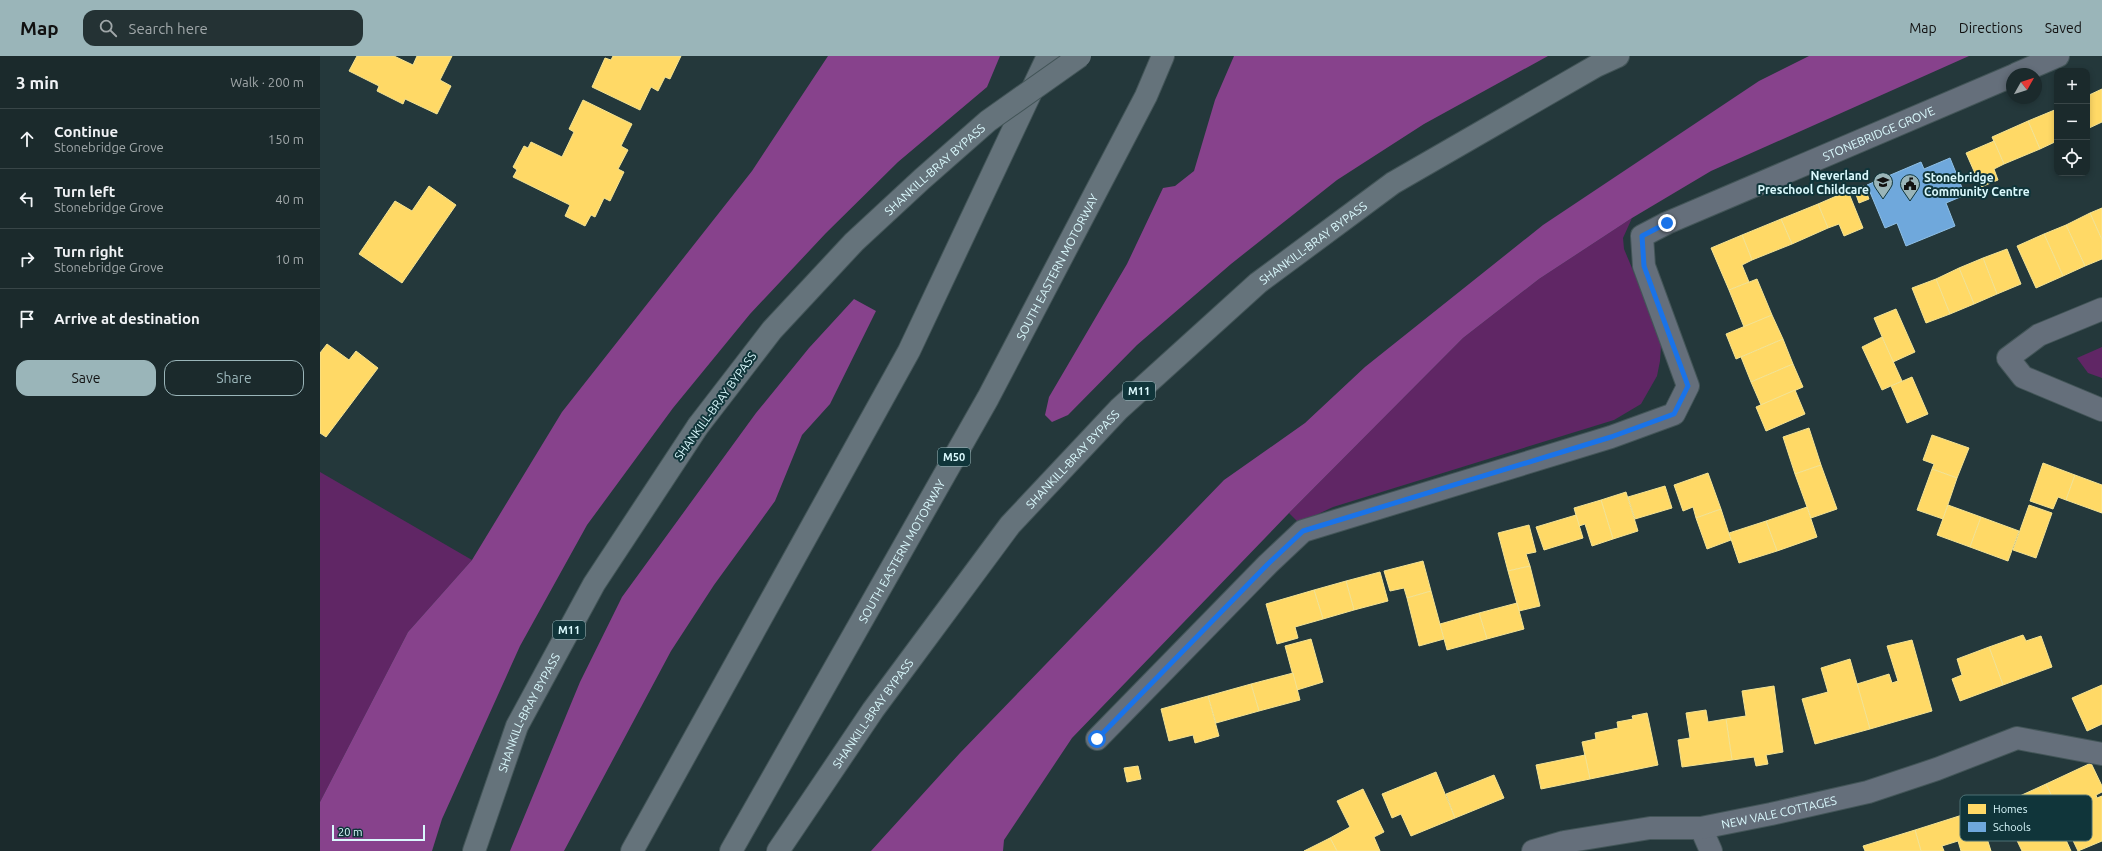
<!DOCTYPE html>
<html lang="en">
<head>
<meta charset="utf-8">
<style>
	:root { --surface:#1b2a2c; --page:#243234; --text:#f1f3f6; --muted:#a0a7a9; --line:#394648; --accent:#9ab5b9 }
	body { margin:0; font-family:Ubuntu,sans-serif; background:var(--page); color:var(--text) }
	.controls { position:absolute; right:12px; top:12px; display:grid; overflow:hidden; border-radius:8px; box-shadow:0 2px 6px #0003 }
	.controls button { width:36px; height:36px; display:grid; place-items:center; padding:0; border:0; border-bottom:1px solid var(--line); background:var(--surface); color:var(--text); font:20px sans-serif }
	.compass { position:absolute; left:1686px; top:12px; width:36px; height:36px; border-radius:50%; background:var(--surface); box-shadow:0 2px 6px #0003; rotate:51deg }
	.scale { position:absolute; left:12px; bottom:10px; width:93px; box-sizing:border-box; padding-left:4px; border:2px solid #daf9fd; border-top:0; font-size:11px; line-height:14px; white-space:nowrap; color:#daf9fd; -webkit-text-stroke:3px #10353a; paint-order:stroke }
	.stop { position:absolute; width:12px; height:12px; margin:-9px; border:3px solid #1a73e8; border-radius:50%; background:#fff }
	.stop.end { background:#1a73e8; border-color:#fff; box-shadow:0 1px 4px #0008 }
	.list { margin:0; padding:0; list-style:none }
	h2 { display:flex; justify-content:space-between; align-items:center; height:52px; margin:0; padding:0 16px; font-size:17px }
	h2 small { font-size:13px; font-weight:400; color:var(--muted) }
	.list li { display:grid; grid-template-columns:26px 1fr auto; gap:12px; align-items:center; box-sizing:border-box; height:60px; padding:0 16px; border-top:1px solid var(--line) }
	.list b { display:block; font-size:15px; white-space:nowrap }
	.list p { margin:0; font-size:13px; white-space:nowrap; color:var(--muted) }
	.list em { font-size:13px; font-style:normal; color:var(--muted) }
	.actions { display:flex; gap:8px; padding:12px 16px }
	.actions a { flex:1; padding:9px 0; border:1px solid var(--accent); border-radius:12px; text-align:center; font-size:14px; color:var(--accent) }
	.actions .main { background:var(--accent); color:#111 }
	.icon { flex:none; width:22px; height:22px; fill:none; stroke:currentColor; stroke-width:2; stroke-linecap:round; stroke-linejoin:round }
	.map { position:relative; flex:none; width:1782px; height:795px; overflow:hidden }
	header { display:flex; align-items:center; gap:24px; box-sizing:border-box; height:56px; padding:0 20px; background:var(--accent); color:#111 }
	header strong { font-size:19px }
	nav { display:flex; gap:22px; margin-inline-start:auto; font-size:14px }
	.search { width:280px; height:36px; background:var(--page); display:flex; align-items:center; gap:10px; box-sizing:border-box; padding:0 14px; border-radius:12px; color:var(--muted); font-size:15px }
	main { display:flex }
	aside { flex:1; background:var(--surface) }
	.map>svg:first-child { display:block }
	.green { fill:#602665 }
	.forest { fill:#87428c }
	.homes { fill:#ffd966; stroke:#f4e393 }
	.schools { fill:#6fa8dc; stroke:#8fc0e6 }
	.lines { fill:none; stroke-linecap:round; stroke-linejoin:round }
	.minor-casing { stroke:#435558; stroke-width:24 }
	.highway-casing { stroke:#435558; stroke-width:24 }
	.minor { stroke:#656f7b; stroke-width:22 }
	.highway { stroke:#65737b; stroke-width:22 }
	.highway-bridge-casing { stroke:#435558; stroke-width:24; stroke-linecap:butt }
	.highway-bridge { stroke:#65737b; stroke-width:22 }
	.route { stroke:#1a73e8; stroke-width:5 }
	.labels { text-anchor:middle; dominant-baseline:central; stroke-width:4; stroke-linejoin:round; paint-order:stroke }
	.shield { fill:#10353a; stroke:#9dbec2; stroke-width:1 }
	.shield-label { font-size:11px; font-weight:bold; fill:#daf9fd }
	.street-label { font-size:12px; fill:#daf9fd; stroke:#10353a }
	.poi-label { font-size:12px; font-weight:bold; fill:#daf9fd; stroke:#10353a; text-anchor:end }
	.key { fill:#10353a; stroke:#4d7074; stroke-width:1 }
	.key-label { font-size:11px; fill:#daf9fd }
</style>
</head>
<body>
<header>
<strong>Map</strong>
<div class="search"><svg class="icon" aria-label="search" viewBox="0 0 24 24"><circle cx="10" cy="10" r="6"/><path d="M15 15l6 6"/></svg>Search here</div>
<nav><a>Map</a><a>Directions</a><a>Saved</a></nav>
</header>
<main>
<aside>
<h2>3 min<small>Walk · 200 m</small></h2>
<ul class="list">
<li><svg class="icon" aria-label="ahead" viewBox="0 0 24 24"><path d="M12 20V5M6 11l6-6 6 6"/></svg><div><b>Continue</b><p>Stonebridge Grove</p></div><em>150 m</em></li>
<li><svg class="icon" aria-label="left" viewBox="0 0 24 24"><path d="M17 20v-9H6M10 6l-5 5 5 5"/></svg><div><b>Turn left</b><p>Stonebridge Grove</p></div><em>40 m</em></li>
<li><svg class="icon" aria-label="right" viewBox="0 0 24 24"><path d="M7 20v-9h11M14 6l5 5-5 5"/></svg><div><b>Turn right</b><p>Stonebridge Grove</p></div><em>10 m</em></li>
<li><svg class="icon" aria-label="arrive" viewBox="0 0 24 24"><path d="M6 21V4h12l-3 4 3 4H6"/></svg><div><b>Arrive at destination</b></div></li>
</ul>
<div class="actions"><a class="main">Save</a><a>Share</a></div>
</aside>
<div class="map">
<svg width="1782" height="795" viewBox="0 0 1782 795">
	<rect width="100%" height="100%" fill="#24383b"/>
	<g class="green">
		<polygon points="1312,162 1303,182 1304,193 1337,272 1341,289 1340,305 1337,320 1321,348 1294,364 1013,451 979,467 969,457 1143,282 1219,223"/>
		<polygon points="1782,291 1782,322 1768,317 1757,302"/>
		<polygon points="0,416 152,504 88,576 0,746"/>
	</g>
	<g class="forest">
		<polygon points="508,0 680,0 667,31 578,106 506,177 430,258 353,352 267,469 200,590 122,763 112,795 0,795 0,746 88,576 152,504 242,356 432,115"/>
		<polygon points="914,0 1228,0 1104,68 1017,124 911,208 817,289 748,359 732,366 725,359 729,341 807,208 843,132 855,130 874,115 895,44"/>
		<polygon points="1489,0 1649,0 1391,115 1312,162 1219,223 1143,282 969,457 752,682 684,784 683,795 551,795 640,697 904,424 985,367 1045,311 1223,169 1439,25"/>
		<polygon points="534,243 556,255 510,348 482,379 455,445 394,529 351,595 244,795 190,795 260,626 302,541 436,357 489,292"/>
	</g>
	<g class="homes">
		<polygon points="37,0 74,0 93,9 97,0 132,0 120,24 131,30 117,58 85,43 83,48 57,35 59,30 29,15"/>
		<polygon points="293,0 361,0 350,23 345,21 338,35 331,31 320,54 272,31 285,2 291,4"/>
		<polygon points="1782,33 1782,66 1767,73 1767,40"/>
		<polygon points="263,44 312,68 301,90 308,94 298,113 304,116 290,145 284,142 275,161 271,159 265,170 245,160 250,149 193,121 197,114 193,111 204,90 208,92 211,86 242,101 254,76 249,73"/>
		<polygon points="1737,53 1737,85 1720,93 1708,65"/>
		<polygon points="1708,65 1720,93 1684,108 1672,81"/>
		<polygon points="1674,85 1684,108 1674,113 1678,124 1661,131 1646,97"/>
		<polygon points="109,130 136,149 82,227 39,198 75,145 92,155"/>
		<polygon points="1544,130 1549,143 1539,147 1534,133"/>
		<polygon points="1528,135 1543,172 1524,180 1519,168 1508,172 1498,148"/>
		<polygon points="1498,148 1508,172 1472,188 1461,163"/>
		<polygon points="1782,152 1782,184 1770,157"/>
		<polygon points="1770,157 1782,184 1782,203 1765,210 1746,169"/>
		<polygon points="1461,163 1472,188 1432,204 1422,179"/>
		<polygon points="1746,169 1765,210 1743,220 1724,178"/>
		<polygon points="1724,178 1743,220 1716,232 1697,190"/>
		<polygon points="1422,179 1432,204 1422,209 1429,226 1409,234 1391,192"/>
		<polygon points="1687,193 1701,228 1677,238 1663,202"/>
		<polygon points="1663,202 1677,238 1654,248 1639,212"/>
		<polygon points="1639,212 1654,248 1630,258 1616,223"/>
		<polygon points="1437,223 1452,259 1424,271 1409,234"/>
		<polygon points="1616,223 1630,258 1606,267 1592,232"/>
		<polygon points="1576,253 1595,296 1573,306 1554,262"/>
		<polygon points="1452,259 1463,283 1416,303 1406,278"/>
		<polygon points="1562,281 1582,325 1562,334 1542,291"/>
		<polygon points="1463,283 1473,308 1431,326 1421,301"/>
		<polygon points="7,288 29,304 36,295 58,312 6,381 0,377 0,297"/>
		<polygon points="1473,308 1483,331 1441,349 1431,326"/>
		<polygon points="1592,321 1608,358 1587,367 1571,330"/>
		<polygon points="1475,334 1485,358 1446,375 1436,351"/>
		<polygon points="1489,372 1501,409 1475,418 1463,381"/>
		<polygon points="1612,379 1649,392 1637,422 1612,413 1614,408 1603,404"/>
		<polygon points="1723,407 1755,419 1746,444 1738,441 1733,453 1710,445"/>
		<polygon points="1501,409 1517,453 1491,462 1475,418"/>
		<polygon points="1612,413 1637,422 1623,463 1597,454"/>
		<polygon points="1388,417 1401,453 1376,462 1373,451 1363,455 1354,429"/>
		<polygon points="1755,419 1782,429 1782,457 1746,444"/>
		<polygon points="1345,430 1352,452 1315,463 1308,441"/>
		<polygon points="1306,436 1318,475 1293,483 1281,444"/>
		<polygon points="1281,444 1293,483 1272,490 1265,468 1259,470 1254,452"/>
		<polygon points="1628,449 1661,461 1650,491 1617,479"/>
		<polygon points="1709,449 1732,457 1716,502 1693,494"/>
		<polygon points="1487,451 1497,481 1457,495 1446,465"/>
		<polygon points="1401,453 1411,484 1387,493 1376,462"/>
		<polygon points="1256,459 1263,482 1224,494 1216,471"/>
		<polygon points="1661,461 1699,475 1688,505 1650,491"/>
		<polygon points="1446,465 1457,495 1419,507 1409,477"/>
		<polygon points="1209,469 1216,496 1206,498 1210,510 1188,515 1178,477"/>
		<polygon points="1103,505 1111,535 1087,542 1084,532 1070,535 1064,515"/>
		<polygon points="1210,510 1220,550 1199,555 1188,515"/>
		<polygon points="1060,516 1068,545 1034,554 1026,525"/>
		<polygon points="1026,525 1034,554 1003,563 994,534"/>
		<polygon points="994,534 1003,563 975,571 978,582 957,588 946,548"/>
		<polygon points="1111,535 1124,583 1099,590 1087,542"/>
		<polygon points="1197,547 1204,573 1167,583 1159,557"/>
		<polygon points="1159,557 1167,583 1127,594 1120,568"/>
		<polygon points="1703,579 1706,585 1721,580 1732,611 1683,629 1669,591"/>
		<polygon points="991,583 1003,626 977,634 965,590"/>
		<polygon points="1592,584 1612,655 1550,673 1537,628 1569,618 1572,627 1578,625 1567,590"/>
		<polygon points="1669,591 1683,629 1640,645 1632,623 1642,619 1637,603"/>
		<polygon points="1530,603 1550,673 1495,688 1482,643 1508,636 1501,612"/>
		<polygon points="973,617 980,644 939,655 931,628"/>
		<polygon points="931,628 939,655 896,667 888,640"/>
		<polygon points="1782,629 1782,668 1767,675 1752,642"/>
		<polygon points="1454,630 1463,696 1446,699 1448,708 1436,710 1434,701 1412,704 1406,663 1426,660 1422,635"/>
		<polygon points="888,640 899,680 875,687 873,679 849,685 841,653"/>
		<polygon points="1386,654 1388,666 1406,663 1412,704 1362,711 1358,684 1370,682 1366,657"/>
		<polygon points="1327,657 1338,709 1270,723 1262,686 1276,683 1275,677 1298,672 1297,666 1313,663 1312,660"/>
		<polygon points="1265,699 1270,723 1221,733 1216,709"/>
		<polygon points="1771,707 1782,730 1782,736 1776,739 1777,742 1782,740 1782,785 1758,795 1726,728"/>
		<polygon points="818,710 821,723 807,726 804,712"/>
		<polygon points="1116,716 1135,762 1091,780 1081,758 1072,762 1062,738"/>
		<polygon points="1174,719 1184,742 1135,762 1126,738"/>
		<polygon points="1726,728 1737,751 1732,753 1751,795 1702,795 1680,749"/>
		<polygon points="1043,733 1064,776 1054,781 1060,795 1017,795 1010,782 1030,771 1017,745"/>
		<polygon points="1658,754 1671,795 1641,795 1638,785 1622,790 1624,795 1601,795 1595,774"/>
		<polygon points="1595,774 1601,795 1545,795 1543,790"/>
		<polygon points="1010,782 1017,795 984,795"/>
	</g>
	<polygon class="schools" points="1630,102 1645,139 1626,147 1635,170 1586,190 1577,167 1565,172 1547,129 1601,106 1604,113"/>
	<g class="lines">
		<g class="minor-casing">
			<g id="minor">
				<polyline points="1696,18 1738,0"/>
				<polyline points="1782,253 1719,279 1688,302 1703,321 1782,354"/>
				<path id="s1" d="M 777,683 L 948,508 L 983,475 L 1291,381 L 1354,358 L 1368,330 L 1324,210 L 1322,180 L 1347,167 L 1692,20"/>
				<polyline points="1381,772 1391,795"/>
				<path id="s2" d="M 1213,795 L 1244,786 L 1330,772 L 1381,772 L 1451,758 L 1548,736 L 1617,713 L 1697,682 L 1782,698"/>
			</g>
		</g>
		<g class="highway-casing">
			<g id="highway">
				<path id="s3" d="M 154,795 L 197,670 L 274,528 L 378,370"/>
				<polyline points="312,795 589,295 728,0"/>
				<path id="s4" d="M 411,795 L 668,342 L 826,40 L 843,0"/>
				<path id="s5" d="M 458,795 L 553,654 L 690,469 L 799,353 L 938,227 L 1073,127 L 1276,10 L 1298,0"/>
			</g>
		</g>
		<use href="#minor" class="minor"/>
		<use href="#highway" class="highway"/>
		<g class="highway-bridge-casing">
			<g id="highway-bridge">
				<path id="s6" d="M 378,370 L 452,274 L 534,186 L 602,123 L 668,65 L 760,0"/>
			</g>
		</g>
		<use href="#highway-bridge" class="highway-bridge"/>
	</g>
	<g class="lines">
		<polyline class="route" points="777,683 948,508 983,475 1291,381 1354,358 1368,330 1324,210 1322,180 1347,167"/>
	</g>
	<defs>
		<g id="school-pin" transform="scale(1)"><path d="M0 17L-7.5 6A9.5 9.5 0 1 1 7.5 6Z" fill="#9ab5b9" stroke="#10353a"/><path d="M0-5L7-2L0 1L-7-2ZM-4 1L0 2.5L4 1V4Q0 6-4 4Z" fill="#111"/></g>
		<g id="civic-pin" transform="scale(1)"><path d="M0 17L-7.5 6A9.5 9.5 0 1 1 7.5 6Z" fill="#9ab5b9" stroke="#10353a"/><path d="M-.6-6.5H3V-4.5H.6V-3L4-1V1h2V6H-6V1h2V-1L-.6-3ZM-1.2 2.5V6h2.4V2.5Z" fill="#111"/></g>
	</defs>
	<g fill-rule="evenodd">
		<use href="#school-pin" x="1563" y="126"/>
		<use href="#civic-pin" x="1590" y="128"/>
	</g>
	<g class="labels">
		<g class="shield">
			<rect x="803" y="326" width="32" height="18" rx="3"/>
			<rect x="618" y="392" width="32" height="18" rx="3"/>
			<rect x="233" y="565" width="32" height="18" rx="3"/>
		</g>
		<g class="shield-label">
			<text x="819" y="335">M11</text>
			<text x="634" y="401">M50</text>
			<text x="249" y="574">M11</text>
		</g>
		<g class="street-label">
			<text stroke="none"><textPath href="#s1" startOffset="1129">STONEBRIDGE GROVE</textPath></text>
			<text stroke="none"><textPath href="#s6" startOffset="350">SHANKILL-BRAY BYPASS</textPath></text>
			<text stroke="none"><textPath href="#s5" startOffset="815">SHANKILL-BRAY BYPASS</textPath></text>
			<text stroke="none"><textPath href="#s4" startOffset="669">SOUTH EASTERN MOTORWAY</textPath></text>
			<text transform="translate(395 350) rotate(-54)">SHANKILL-BRAY BYPASS</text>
			<text stroke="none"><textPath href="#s5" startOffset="491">SHANKILL-BRAY BYPASS</textPath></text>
			<text stroke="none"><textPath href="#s4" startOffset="345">SOUTH EASTERN MOTORWAY</textPath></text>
			<text stroke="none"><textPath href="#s3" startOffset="149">SHANKILL-BRAY BYPASS</textPath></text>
			<text stroke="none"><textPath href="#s5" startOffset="167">SHANKILL-BRAY BYPASS</textPath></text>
			<text stroke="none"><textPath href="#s2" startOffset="250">NEW VALE COTTAGES</textPath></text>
		</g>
		<g class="poi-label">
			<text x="1549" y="119">Neverland<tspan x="1549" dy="14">Preschool Childcare</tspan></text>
			<text x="1604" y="121" text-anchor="start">Stonebridge<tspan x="1604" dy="14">Community Centre</tspan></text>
		</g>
	</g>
	<rect x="1640" y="739" width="132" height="46" rx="6" class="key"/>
	<rect x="1648" y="748" width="18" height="10" fill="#ffd966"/>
	<rect x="1648" y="766" width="18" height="10" fill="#6fa8dc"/>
	<g class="key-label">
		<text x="1673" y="757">Homes</text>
		<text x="1673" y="775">Schools</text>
	</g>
</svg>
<div class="controls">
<button>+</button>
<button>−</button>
<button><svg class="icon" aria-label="locate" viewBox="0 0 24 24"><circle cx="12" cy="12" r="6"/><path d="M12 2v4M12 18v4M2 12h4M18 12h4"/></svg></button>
</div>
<svg class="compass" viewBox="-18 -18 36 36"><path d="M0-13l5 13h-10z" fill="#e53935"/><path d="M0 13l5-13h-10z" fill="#a0a7a9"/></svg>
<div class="scale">20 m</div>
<div class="stop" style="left:777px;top:683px"></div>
<div class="stop end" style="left:1347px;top:167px"></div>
</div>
</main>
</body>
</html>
